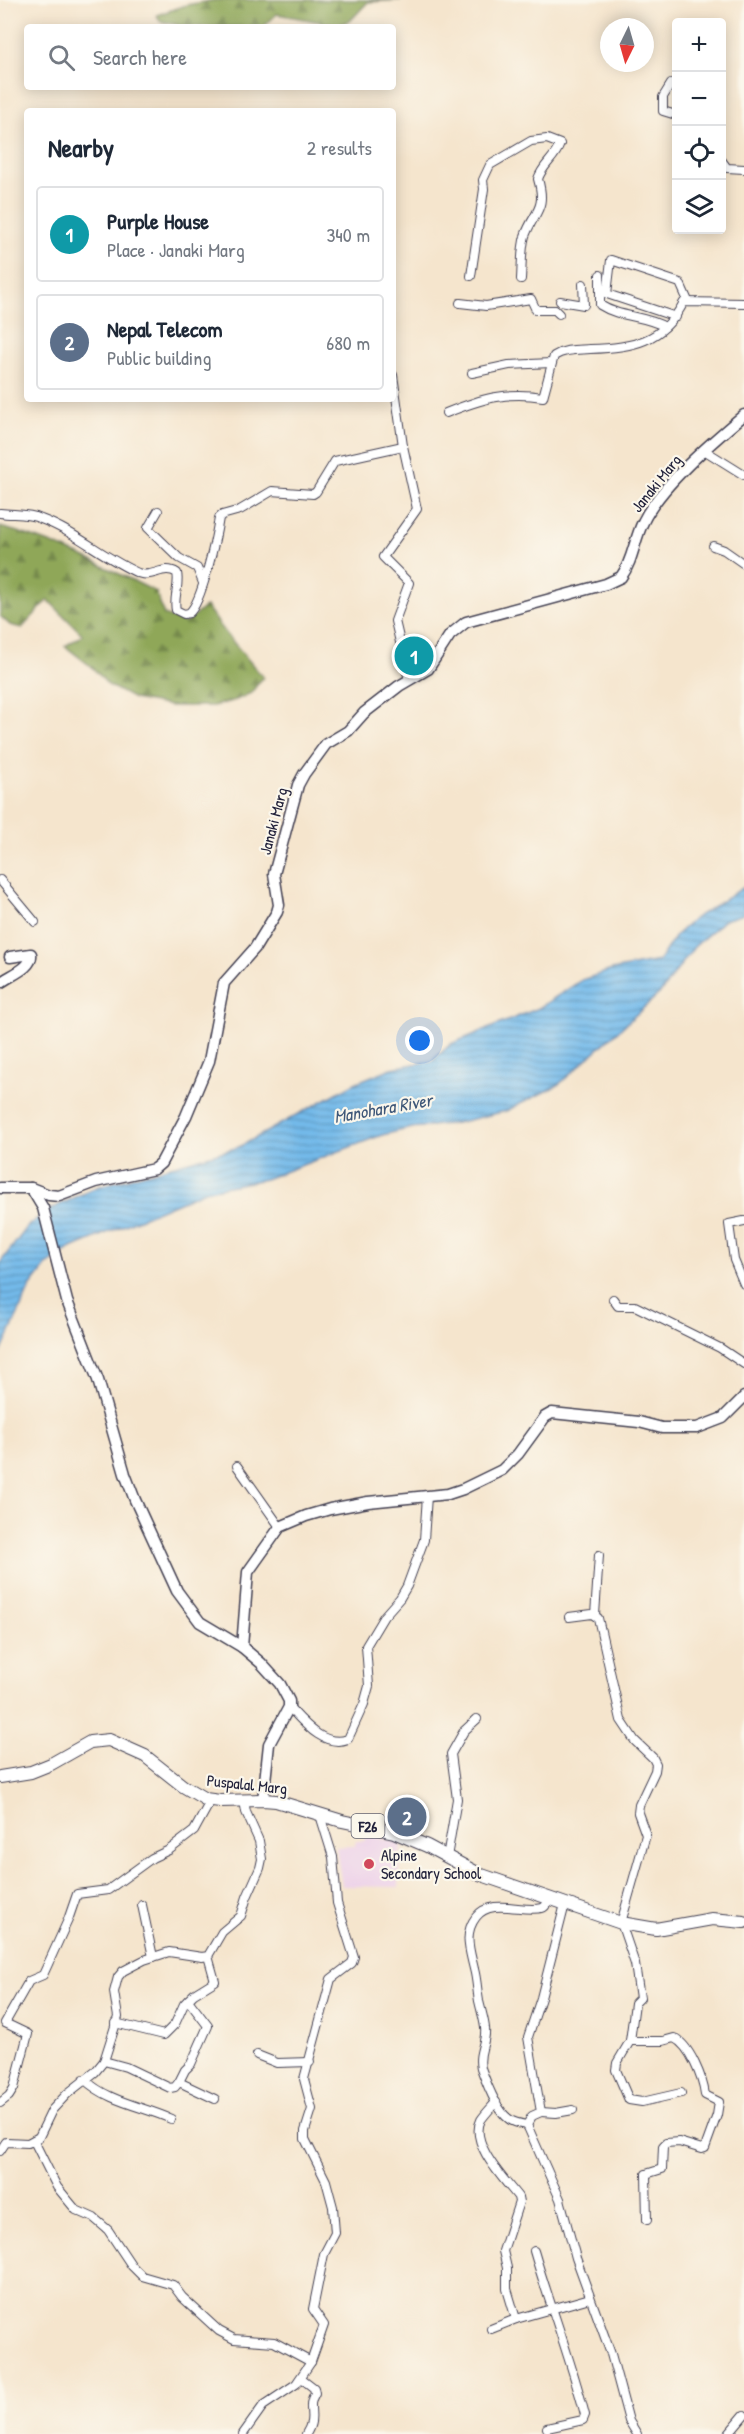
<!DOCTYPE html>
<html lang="en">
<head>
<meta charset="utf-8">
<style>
	:root { --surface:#fff; --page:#f6f6f7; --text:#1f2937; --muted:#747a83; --line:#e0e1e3; --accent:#d1495b }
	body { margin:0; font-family:"Patrick Hand",sans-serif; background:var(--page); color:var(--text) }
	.controls { position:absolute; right:18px; top:18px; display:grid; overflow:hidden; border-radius:6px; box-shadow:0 3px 15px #0003 }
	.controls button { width:54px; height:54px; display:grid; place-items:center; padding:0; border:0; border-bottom:2px solid var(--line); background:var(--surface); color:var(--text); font:30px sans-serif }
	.compass { position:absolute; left:600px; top:18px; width:54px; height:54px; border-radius:50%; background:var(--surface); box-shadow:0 3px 15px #0003; rotate:185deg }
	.you { position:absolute; left:420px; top:1041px; width:21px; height:21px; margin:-15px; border:4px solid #fff; border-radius:50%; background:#1a73e8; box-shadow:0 0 0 9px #1a73e833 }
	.badge { display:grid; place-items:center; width:39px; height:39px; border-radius:50%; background:var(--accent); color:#fff; font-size:20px; font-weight:700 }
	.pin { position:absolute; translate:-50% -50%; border:3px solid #fff; box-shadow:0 2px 6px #0006 }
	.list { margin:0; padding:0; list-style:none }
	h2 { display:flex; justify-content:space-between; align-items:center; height:78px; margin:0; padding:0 24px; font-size:26px }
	h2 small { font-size:20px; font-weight:400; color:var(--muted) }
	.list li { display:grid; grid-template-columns:39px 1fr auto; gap:18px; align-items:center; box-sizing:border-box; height:96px; margin:0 12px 12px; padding:0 12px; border:2px solid var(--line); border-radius:6px }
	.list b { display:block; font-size:22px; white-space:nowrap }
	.list p { margin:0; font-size:20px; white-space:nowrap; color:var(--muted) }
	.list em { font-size:20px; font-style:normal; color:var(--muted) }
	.icon { flex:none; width:33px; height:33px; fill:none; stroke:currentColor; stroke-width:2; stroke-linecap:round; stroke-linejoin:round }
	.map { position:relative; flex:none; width:744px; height:2434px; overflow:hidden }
	.search { position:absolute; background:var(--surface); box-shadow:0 3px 15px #0003; left:24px; top:24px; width:372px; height:66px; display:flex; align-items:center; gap:15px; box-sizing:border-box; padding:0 21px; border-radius:6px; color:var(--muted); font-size:22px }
	.panel { position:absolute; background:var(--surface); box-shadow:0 3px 15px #0003; left:24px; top:108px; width:372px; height:294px; border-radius:6px }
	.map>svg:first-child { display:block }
	.built { fill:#edd1e9 }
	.forest { fill:url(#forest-firs); stroke:#58644a; stroke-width:1.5 }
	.water { fill:url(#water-rules); stroke:#4a6e92; stroke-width:1.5 }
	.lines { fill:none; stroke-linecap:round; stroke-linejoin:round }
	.street-casing { stroke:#423f51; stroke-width:10 }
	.secondary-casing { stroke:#423f51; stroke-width:13 }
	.primary-casing { stroke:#423f51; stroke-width:14 }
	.street { stroke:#fff; stroke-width:8 }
	.secondary { stroke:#fff; stroke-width:10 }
	.primary { stroke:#fff; stroke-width:12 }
	.poi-dot { fill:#d1495b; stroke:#fbf7ec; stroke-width:2 }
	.labels { text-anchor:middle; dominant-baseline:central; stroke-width:4.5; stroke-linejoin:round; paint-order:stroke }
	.shield { fill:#fbf7ec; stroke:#636270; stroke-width:1.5 }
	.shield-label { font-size:15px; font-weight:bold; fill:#22223b }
	.street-label { font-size:16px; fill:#22223b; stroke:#fbf7ec }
	.poi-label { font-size:16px; fill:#22223b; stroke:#fbf7ec; text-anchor:start }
	.water-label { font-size:18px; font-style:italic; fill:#3e5778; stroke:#fbf7ec }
</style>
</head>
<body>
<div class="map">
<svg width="744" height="2434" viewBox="0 0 744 2434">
	<defs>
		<pattern id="forest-firs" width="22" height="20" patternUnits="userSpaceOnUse" patternTransform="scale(1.5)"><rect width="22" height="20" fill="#8fa759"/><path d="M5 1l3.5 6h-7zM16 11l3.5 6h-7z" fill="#74884b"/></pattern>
		<pattern id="water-rules" width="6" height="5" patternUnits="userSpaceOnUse" patternTransform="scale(1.5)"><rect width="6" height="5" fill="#73baea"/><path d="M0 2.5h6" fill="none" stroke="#5e97bf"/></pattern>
	</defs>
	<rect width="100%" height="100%" fill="#fbf7ec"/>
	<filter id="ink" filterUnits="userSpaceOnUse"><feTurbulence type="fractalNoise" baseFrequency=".0167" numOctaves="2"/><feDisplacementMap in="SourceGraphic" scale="12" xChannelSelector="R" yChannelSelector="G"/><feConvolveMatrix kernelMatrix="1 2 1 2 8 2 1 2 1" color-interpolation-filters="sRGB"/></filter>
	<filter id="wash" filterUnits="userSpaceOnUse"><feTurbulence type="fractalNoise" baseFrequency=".008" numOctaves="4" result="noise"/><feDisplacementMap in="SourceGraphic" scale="24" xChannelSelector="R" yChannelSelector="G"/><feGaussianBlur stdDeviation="1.35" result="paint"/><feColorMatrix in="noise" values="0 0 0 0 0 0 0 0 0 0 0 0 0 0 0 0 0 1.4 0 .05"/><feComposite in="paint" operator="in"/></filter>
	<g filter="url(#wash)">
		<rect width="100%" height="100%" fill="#f5e5cd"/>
		<polygon class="built" points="365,1836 401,1842 399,1887 342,1886 336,1847 355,1846 356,1841 365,1841"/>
		<g class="forest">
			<polygon points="216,0 401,0 368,2 350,21 337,25 277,14 263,27 187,27 160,21 157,15 186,5"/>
			<path d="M 0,527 C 55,541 106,567 156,592 L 164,615 L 185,623 L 206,606 L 228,636 L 263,677 L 251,693 L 236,700 L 213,706 L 170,706 L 134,699 L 108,685 L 93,668 L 65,646 L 83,635 L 48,600 L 22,628 L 10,625 L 0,616 Z"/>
		</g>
		<polygon class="water" points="744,887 744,914 724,920 694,947 661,992 558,1085 506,1111 456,1123 412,1128 382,1135 265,1179 207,1190 69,1249 47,1265 30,1287 0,1355 0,1263 28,1226 47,1211 97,1187 239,1147 355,1083 392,1068 432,1061 451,1044 539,1008 582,980 612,970 659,961 675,936 695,918"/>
	</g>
	<g filter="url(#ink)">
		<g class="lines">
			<g class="street-casing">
				<g id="street">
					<polyline points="671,84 663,97 663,111 676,115"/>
					<polyline points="722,161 727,168 744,169"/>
					<path d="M 600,275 L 600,305 C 620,318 645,315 665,327"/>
					<path d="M 471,276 L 484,189 L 483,180 L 490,165 L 531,141 L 547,139 L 560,144 C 555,159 543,164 538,179 C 547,210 534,211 525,236 C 521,250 522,265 521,279"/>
					<polyline points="560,301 584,305 583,284"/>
					<polyline points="460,303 486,306 531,299 536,310 555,310 559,314"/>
					<polyline points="676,317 607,294 611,260 680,283 688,301"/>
					<polyline points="472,373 509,365 551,363"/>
					<polyline points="393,375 403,446 417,509 383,557 409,583 395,621 409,680"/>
					<path d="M 446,413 C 481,399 505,391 543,397 L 554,356 C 565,349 577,350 590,349 C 632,348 663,342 684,302 L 744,303"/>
					<polyline points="704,450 744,475"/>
					<polyline points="158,511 148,528 179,558 197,568 203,583"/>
					<path d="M 0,513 C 14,515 28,513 41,519 C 76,532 104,558 138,573 C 153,579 163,564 177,573 C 180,585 173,598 176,610 L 184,614 L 189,613 C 202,603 216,537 219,518 L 222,515 L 240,510 L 272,491 L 313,494 L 316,492 L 335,461 L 403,446"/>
					<polyline points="713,546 724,550 744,564"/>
					<polyline points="0,880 35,922"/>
					<polyline points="744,1221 729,1224 734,1260 744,1284"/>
					<polyline points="613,1299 618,1306 635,1306 720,1348 744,1364"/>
					<polyline points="237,1466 280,1527"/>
					<polyline points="595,1615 599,1555"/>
					<polyline points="569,1617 592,1614 598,1618 621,1720 635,1741 653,1758 656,1764 655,1771 639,1805 638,1813 646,1835 621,1923 635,1964 640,1998 635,2003 630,2041 617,2063 616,2070 629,2100 642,2102 681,2093"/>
					<path d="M 289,1707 C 304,1723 324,1748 348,1739 L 364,1704 L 369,1686 L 366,1646 L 384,1616 L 400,1598 L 407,1586 L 424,1540 L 427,1496"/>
					<polyline points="447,1857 457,1799 451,1754 464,1731 477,1719"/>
					<polyline points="565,1904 541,1998 528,2037 541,2112 532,2116 527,2125 560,2199 576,2258 611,2354 629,2421 637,2434"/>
					<polyline points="142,1905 153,1957"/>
					<polyline points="115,2023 164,2035 175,2024 184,2004 194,1994 215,1981 208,1956"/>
					<path d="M 630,2041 L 663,2041 L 674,2038 C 690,2045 703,2079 705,2095 L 719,2102 L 717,2115 L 705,2148 L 702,2149 L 679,2142 L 666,2143 L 663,2146 L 662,2169 L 646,2174 L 647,2220"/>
					<polyline points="257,2055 277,2063 310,2062"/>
					<polyline points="104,2061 126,2067 170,2088 175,2087 179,2082 215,2099"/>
					<path d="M 84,2079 C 108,2102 142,2106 171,2119"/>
					<polyline points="179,2082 185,2070 191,2064 208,2026 188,2000"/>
					<path d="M 496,2102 C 491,2108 485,2114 481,2120 C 469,2143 504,2179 518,2197 L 519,2202 L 503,2251 L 507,2268 L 507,2289 L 516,2319 L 590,2298"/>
					<polyline points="0,2103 9,2096 14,2088 28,2034 5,2023 29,1981 43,1975 68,1920 77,1894 108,1890 152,1858 169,1850 194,1831 211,1800"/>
					<polyline points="541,2112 556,2113 573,2110"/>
					<path d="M 527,2125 C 521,2124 514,2123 509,2119 C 497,2111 486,2082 481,2068 C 477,2053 487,2042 485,2028 C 484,2019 481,2010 479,2001 C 477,1990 477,1980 474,1969 C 470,1951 463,1934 476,1917 C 491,1897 523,1913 542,1908 C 547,1907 547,1902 549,1898"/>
					<polyline points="34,2141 57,2187 76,2210 94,2218 108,2230 132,2266 142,2276 173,2285 182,2297 219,2331 234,2339 274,2342 311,2362 296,2384 263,2406 243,2434"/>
					<polyline points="0,2151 6,2142 28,2143 39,2137 52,2110 67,2094 95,2072 104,2061 118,2017 114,1992 118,1977 123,1971 144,1960 169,1952 202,1957 208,1956 222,1932 241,1916 247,1897 260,1868 262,1859 259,1841 246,1812 244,1800"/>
					<path d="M 534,2251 C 550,2306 571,2359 585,2415 L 583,2420 L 547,2428"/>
					<polyline points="491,2329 516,2319"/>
					<polyline points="311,2362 324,2325 313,2309 324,2254 335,2233 333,2207 326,2181 305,2139 305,2131 312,2109 304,2079 331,1979 352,1963 354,1957 337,1903 333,1857 320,1815"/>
					<path d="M 301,2378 L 314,2388 L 315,2393 C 305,2409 318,2415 306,2434"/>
					<polyline points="728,2434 744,2415"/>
				</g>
			</g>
			<g class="secondary-casing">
				<g id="secondary">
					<path d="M 0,983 C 10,975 33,968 31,954 L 10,957"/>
					<path d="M 0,1188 L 31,1188 L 49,1195 L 59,1196 L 96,1182 L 154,1169 L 161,1163 L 186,1116 L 209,1061 L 224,983 L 255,948 L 277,912 L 279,905 L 274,874 L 298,785 L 304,774 L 326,744 L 348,731 L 364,713 L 399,686 L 428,669 L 450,635 L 466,622 L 606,584 L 621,577 C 633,561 634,540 643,522 C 660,486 713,441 744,415"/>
					<polyline points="31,1188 43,1208 67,1301 98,1380 125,1474 135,1500 177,1591 200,1622 242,1647 261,1663 280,1684 289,1701 289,1707 269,1744 263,1800"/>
					<polyline points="242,1647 248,1572 280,1527 306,1516 330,1509 368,1502 448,1494 463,1489 502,1470 518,1454 545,1417 552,1413 639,1422 662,1428 697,1428 723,1418 744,1397"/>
				</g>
			</g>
			<g class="primary-casing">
				<polyline id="primary" points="0,1777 31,1772 51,1764 90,1742 109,1740 145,1756 183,1786 205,1799 220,1801 263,1800 276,1801 342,1821 394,1832 427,1846 479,1874 621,1923 656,1929 712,1919 744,1922"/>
			</g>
			<use href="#street" class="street"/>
			<use href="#secondary" class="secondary"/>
			<use href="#primary" class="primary"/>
		</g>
	</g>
	<circle class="poi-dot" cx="369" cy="1864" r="6"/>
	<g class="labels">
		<rect class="shield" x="351.5" y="1814" width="33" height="24" rx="4.5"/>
		<g class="shield-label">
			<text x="368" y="1826">F26</text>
		</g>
		<g class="street-label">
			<text transform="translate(656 483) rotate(-51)">Janaki Marg</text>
			<text transform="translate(273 821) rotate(-75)">Janaki Marg</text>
			<text transform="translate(247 1784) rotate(6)">Puspalal Marg</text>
		</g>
		<g class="poi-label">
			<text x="381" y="1855">Alpine<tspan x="381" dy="18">Secondary School</tspan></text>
		</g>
		<g class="water-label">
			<text transform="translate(383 1108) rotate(-10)">Manohara River</text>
		</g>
	</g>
</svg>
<div class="controls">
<button>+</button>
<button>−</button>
<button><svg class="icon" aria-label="locate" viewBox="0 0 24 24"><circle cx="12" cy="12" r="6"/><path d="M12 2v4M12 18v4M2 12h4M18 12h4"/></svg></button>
<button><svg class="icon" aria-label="layers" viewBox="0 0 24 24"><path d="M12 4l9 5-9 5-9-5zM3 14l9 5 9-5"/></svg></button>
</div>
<svg class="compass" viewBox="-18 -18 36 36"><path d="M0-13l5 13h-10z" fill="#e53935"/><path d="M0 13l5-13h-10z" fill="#747a83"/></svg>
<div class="you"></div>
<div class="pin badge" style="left:414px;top:656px;background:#0f9aa8">1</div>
<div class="pin badge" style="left:407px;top:1817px;background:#5c6f8a">2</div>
<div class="search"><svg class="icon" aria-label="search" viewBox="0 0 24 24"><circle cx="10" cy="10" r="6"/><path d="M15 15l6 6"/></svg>Search here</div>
<section class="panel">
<h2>Nearby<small>2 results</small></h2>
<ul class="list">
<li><span class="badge" style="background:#0f9aa8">1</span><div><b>Purple House</b><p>Place · Janaki Marg</p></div><em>340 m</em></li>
<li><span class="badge" style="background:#5c6f8a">2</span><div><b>Nepal Telecom</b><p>Public building</p></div><em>680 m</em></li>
</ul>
</section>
</div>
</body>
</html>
